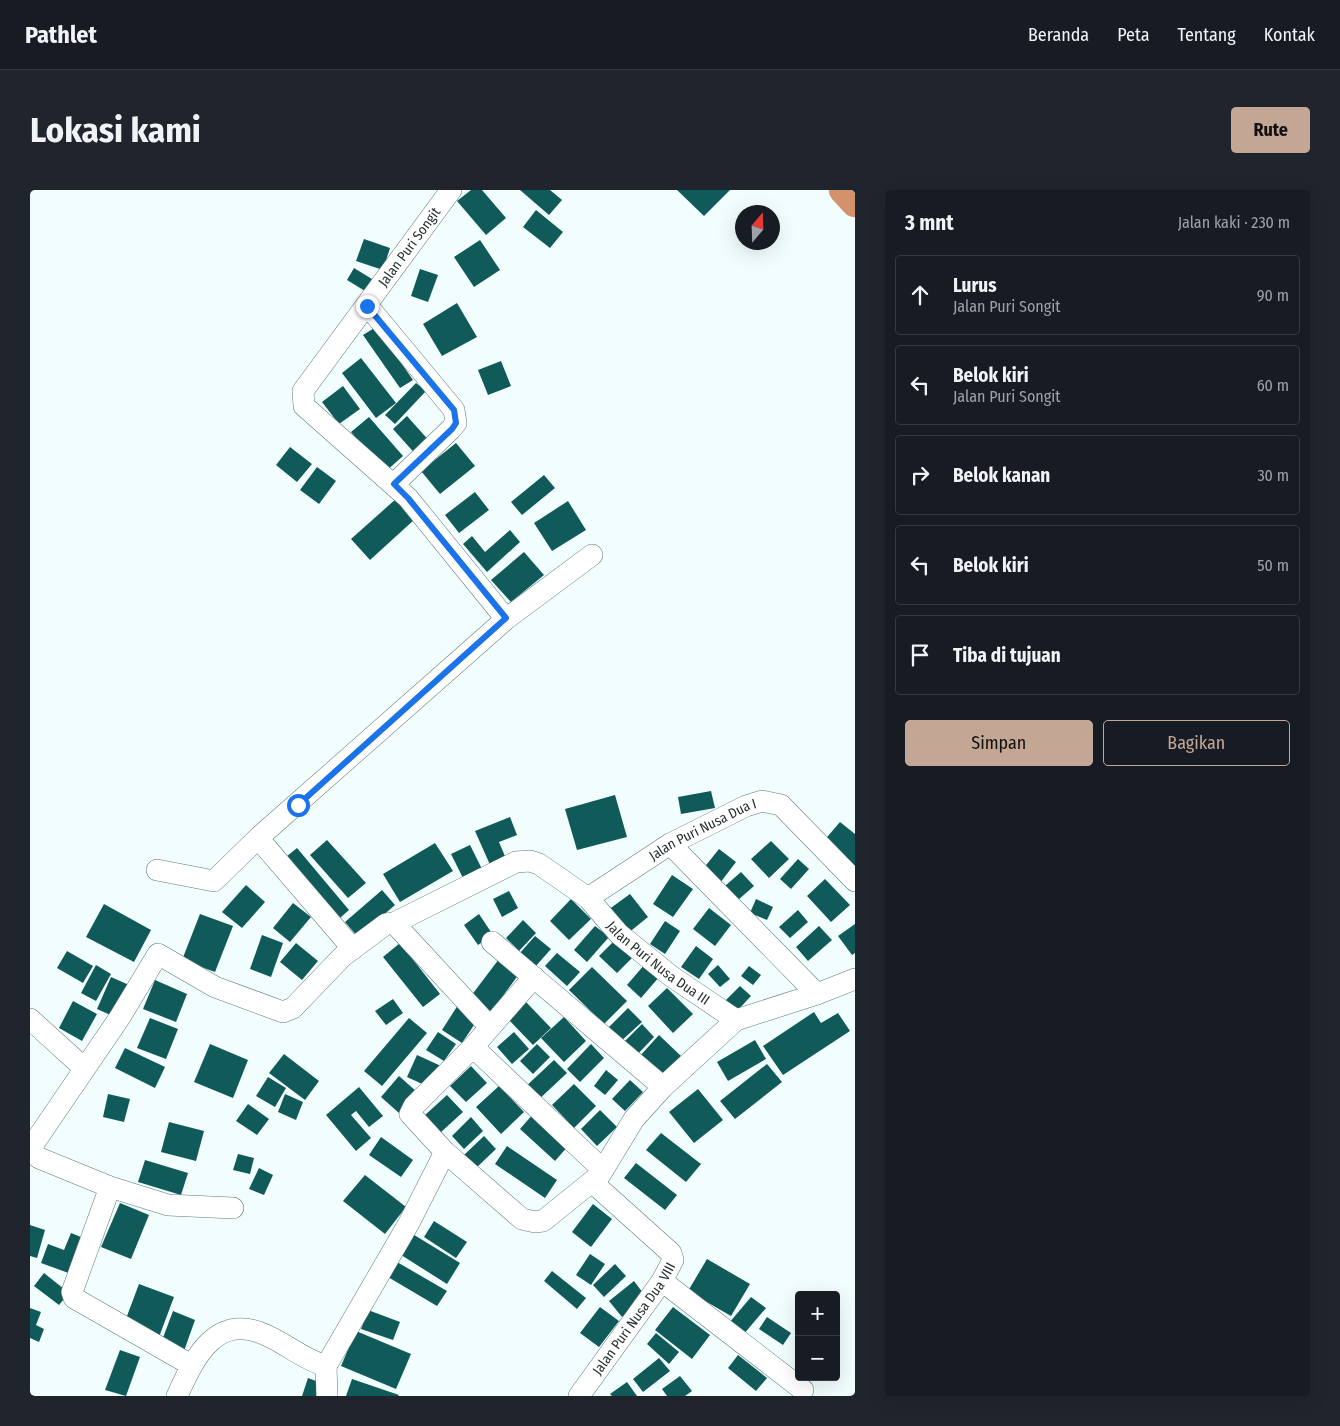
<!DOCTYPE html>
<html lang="id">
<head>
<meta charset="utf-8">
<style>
	:root { --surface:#171b24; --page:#20242c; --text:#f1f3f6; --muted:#9ea1a6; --line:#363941; --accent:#c4a695 }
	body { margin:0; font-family:"Fira Sans Condensed",sans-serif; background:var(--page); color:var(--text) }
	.controls { position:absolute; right:15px; bottom:15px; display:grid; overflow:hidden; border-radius:5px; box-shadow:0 5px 20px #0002 }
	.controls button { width:45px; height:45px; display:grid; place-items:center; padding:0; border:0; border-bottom:1px solid var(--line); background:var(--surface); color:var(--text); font:25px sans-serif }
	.compass { position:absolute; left:705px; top:15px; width:45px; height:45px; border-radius:50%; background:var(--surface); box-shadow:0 5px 20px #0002; rotate:19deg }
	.stop { position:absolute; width:15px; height:15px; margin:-11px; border:4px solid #1a73e8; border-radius:50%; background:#fff }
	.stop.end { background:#1a73e8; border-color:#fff; box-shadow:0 1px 5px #0008 }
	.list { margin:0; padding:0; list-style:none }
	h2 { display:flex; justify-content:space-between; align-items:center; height:65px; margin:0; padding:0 20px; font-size:21px }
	h2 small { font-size:16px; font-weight:400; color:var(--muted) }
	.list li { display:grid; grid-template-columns:32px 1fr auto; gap:15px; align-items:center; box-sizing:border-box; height:80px; margin:0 10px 10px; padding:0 10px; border:1px solid var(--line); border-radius:5px }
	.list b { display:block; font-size:19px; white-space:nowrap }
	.list p { margin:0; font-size:16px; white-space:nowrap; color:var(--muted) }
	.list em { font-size:16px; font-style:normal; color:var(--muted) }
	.actions { display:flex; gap:10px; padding:15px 20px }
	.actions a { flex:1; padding:11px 0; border:1px solid var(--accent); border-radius:5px; text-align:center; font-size:18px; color:var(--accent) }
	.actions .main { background:var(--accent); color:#111 }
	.icon { flex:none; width:28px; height:28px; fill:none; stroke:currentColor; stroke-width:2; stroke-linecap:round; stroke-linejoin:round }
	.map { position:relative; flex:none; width:825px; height:1206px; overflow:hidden; border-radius:5px }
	header { display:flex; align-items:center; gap:30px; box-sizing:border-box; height:70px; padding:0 25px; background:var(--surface); border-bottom:1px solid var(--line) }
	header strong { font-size:24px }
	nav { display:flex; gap:28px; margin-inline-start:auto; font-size:18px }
	.intro { display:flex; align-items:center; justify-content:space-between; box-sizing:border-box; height:120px; padding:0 30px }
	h1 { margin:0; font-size:35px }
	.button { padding:12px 22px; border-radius:5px; background:var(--accent); color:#111; font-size:18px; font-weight:700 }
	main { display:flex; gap:30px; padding:0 30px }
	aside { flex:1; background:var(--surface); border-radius:5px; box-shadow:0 5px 20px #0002 }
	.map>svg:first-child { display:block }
	.building { fill:#115a5a }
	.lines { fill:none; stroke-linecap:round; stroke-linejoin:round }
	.minor-casing { stroke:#5f7a7a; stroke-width:22 }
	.trunk-casing { stroke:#d8dada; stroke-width:29 }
	.minor { stroke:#fff; stroke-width:21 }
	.trunk { stroke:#d3926c; stroke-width:28 }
	.route { stroke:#1a73e8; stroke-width:6 }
	.labels { text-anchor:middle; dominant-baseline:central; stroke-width:5; stroke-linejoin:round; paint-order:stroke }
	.street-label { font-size:14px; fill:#263232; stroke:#fff }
</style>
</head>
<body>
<header>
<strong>Pathlet</strong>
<nav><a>Beranda</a><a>Peta</a><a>Tentang</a><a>Kontak</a></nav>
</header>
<div class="intro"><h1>Lokasi kami</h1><a class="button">Rute</a></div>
<main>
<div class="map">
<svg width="825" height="1206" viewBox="0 0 825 1206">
	<rect width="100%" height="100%" fill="#f2fefe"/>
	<g class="building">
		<polygon points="441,0 452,0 476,28 456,45 427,11"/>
		<polygon points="490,0 520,0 532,10 519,25"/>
		<polygon points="647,0 700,0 674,26"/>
		<polygon points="506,20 533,42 520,58 493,37"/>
		<polygon points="334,49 360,58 353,80 326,71"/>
		<polygon points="450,50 470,80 444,97 424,67"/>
		<polygon points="324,78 342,89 335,101 317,90"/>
		<polygon points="390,79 408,85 398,112 381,106"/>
		<polygon points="427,113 447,147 412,166 393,134"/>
		<polygon points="346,137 383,190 370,198 333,145"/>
		<polygon points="331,168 366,213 346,228 312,183"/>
		<polygon points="471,171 481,196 458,205 448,180"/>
		<polygon points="386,193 396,201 365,234 355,225"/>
		<polygon points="313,196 330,219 309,234 292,212"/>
		<polygon points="377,226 402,254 388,267 363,239"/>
		<polygon points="339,227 373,266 355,282 321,242"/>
		<polygon points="426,253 445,276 410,304 391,281"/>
		<polygon points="260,257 282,274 267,292 246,275"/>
		<polygon points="287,277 306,291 289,314 270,300"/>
		<polygon points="514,285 525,298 492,325 481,312"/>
		<polygon points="445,302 459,320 429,343 415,325"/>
		<polygon points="367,308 385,329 340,370 321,349"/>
		<polygon points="538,311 556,340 522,361 504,333"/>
		<polygon points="480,340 490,352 457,382 433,354 442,346 455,362"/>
		<polygon points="494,362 514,385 481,412 461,390"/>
		<polygon points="681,601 685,618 651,624 648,607"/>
		<polygon points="585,605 597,647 547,660 535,619"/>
		<polygon points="480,627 487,645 469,652 477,671 461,677 445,641"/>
		<polygon points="810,632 825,644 825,677 792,653"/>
		<polygon points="297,650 336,693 318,708 280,665"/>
		<polygon points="741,651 759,669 739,688 721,669"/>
		<polygon points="405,653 423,681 370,712 353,684"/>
		<polygon points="440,655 452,679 433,688 421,664"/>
		<polygon points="267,658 319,720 303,734 251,671"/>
		<polygon points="689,659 706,672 690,693 673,679"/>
		<polygon points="768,669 779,679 761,699 750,689"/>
		<polygon points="711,682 724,696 708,710 695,696"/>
		<polygon points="642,685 663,699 643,727 623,714"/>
		<polygon points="795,689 820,715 801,732 777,706"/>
		<polygon points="216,695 235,712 212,738 192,722"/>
		<polygon points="352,700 365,715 328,747 315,732"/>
		<polygon points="479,701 488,718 472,727 463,709"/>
		<polygon points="600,704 618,727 597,744 578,720"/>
		<polygon points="541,709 561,729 539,750 520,731"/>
		<polygon points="726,709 743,717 737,730 720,723"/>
		<polygon points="263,713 281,727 260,752 243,738"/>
		<polygon points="74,714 121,740 104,772 56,747"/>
		<polygon points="679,718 701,735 685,756 663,739"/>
		<polygon points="768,720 778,732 760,748 749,737"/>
		<polygon points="170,724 203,736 185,782 152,770"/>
		<polygon points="449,724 463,745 448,755 434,735"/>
		<polygon points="493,730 506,743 489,761 476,748"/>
		<polygon points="635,731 650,741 635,764 620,754"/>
		<polygon points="825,734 825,763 822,765 808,746"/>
		<polygon points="565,736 579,747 557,772 544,760"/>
		<polygon points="789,736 802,750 778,771 766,757"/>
		<polygon points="232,745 253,753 241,787 220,779"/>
		<polygon points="505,746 521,759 505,777 489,764"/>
		<polygon points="584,751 602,768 587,783 569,766"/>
		<polygon points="266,753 288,771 272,790 250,772"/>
		<polygon points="370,753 410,804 393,817 353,767"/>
		<polygon points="666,756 683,769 669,789 651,777"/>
		<polygon points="37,761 63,776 53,793 27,778"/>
		<polygon points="527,763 550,782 537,796 515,776"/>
		<polygon points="469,769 489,784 461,822 441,806"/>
		<polygon points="615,774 630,786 611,808 597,795"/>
		<polygon points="66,775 81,784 66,811 51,803"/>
		<polygon points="688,775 700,789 690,797 678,784"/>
		<polygon points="719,776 731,785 723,795 711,786"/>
		<polygon points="562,777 597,811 574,834 539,800"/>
		<polygon points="81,787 99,795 85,827 67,819"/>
		<polygon points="125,790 157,804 146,832 113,819"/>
		<polygon points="710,796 721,806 707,821 695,811"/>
		<polygon points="637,798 663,824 643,843 618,816"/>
		<polygon points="363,809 373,823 356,835 345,821"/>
		<polygon points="43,811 67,824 52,851 29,838"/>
		<polygon points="495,811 521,838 503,855 477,828"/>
		<polygon points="428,815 448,829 432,853 412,840"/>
		<polygon points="598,818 612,832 590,852 577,839"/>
		<polygon points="784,822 791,833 808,823 820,841 753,885 733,856"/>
		<polygon points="534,827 556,851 534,872 511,848"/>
		<polygon points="120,828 148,839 136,869 107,858"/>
		<polygon points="379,828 397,843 352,896 334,881"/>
		<polygon points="612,834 624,847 605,867 592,854"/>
		<polygon points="408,842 426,854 414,871 396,860"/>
		<polygon points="484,842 499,859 482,874 467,857"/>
		<polygon points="629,845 651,866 632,887 609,867"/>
		<polygon points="725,850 736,869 698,891 687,872"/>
		<polygon points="180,854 218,870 203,908 164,892"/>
		<polygon points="507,854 520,867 503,884 490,871"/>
		<polygon points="561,854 574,868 550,892 537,879"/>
		<polygon points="95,858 135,877 125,898 85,878"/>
		<polygon points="254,864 289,891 275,910 239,883"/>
		<polygon points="387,865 411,876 401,898 377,887"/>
		<polygon points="524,870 537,883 506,912 493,899"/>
		<polygon points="737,874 752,892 705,929 690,911"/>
		<polygon points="441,876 457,893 436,912 420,896"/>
		<polygon points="576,880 588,890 575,905 564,896"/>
		<polygon points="369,886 387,902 369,923 351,907"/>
		<polygon points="238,887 256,898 245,917 226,906"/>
		<polygon points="600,890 613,902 595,921 582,909"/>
		<polygon points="544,894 566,916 544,938 522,915"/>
		<polygon points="469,896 494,922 471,944 446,917"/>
		<polygon points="329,897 353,926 339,937 326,921 321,925 341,948 326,961 296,925"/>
		<polygon points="668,899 693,930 664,953 639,922"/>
		<polygon points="78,904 100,909 94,932 73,927"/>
		<polygon points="255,904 273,912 266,930 248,922"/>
		<polygon points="417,905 433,922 410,943 394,926"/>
		<polygon points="218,914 239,929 227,945 206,931"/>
		<polygon points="570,920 587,937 567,956 551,939"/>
		<polygon points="504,923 539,955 525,971 490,939"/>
		<polygon points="441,927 453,941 434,959 422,946"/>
		<polygon points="139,932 174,941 166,971 131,962"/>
		<polygon points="631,943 671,974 656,992 616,960"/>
		<polygon points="454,946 466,959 445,979 433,966"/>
		<polygon points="351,947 383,970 371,987 339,965"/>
		<polygon points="477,956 527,990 515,1008 465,974"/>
		<polygon points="208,964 224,968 220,984 203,980"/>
		<polygon points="115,970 158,983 151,1005 108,992"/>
		<polygon points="606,973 647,1005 635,1020 594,988"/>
		<polygon points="229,978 243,985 234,1005 219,999"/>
		<polygon points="335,985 376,1017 355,1044 313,1011"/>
		<polygon points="90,1013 119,1025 101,1069 71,1057"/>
		<polygon points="563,1014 582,1029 561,1057 542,1042"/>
		<polygon points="404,1031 437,1052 426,1068 394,1047"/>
		<polygon points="0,1035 15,1040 7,1068 0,1066"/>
		<polygon points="41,1043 56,1049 44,1085 11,1073 18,1054 34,1060"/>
		<polygon points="381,1043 430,1073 417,1094 368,1063"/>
		<polygon points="560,1064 575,1074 561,1095 546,1085"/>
		<polygon points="677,1069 720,1094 701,1126 658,1101"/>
		<polygon points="367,1072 417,1101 407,1116 358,1087"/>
		<polygon points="585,1074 596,1086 574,1107 563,1095"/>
		<polygon points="522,1081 556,1108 547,1119 514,1091"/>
		<polygon points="14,1083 39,1103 29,1115 4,1096"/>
		<polygon points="604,1091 616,1107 592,1127 579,1111"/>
		<polygon points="109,1094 144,1107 129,1147 94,1134"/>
		<polygon points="721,1107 736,1118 713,1145 699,1133"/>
		<polygon points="570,1117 589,1131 569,1157 550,1143"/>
		<polygon points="643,1117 680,1145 662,1169 625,1140"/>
		<polygon points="0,1118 11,1122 6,1135 14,1139 9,1152 0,1148"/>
		<polygon points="338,1120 370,1132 363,1150 331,1139"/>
		<polygon points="143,1121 165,1130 154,1161 131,1153"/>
		<polygon points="737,1127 761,1143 753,1155 729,1139"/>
		<polygon points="326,1141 381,1164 366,1199 311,1176"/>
		<polygon points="626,1143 649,1162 639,1174 617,1154"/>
		<polygon points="90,1160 110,1167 96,1206 75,1200"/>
		<polygon points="708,1165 737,1188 726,1201 698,1178"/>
		<polygon points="629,1168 640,1181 613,1202 603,1189"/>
		<polygon points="650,1186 662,1201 655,1206 637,1206 632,1199"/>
		<polygon points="278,1188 294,1194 290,1206 272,1206"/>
		<polygon points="322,1189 369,1205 368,1206 316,1206"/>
		<polygon points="597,1192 607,1206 582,1206 580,1204"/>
	</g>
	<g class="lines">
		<g class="minor-casing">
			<g id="minor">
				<polyline points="337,115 424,220 426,233 421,239 364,294"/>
				<polyline points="476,429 562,365"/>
				<polyline points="228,648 323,759"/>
				<polyline points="640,654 787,804"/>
				<path id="s1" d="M 127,680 L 184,691 L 228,648 L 476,429 L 378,308 L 274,216 L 273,201 L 421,0"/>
				<path id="s2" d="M 558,708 L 640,654 L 716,616 L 732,611 L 751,615 L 825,691"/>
				<polyline points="364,733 460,837"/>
				<polyline points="462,752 633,897"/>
				<polyline points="504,787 443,857 384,916 380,924 415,962 492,1029 505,1032 513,1031 570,985 604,929 633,897 706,830 787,804 825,789"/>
				<polyline points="0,829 54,878"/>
				<polyline points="443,857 573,980"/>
				<path id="s3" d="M 0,959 L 90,827 L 128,764 L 185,797 L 253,822 L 263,818 L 313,766 L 356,734 L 364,733 L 486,672 L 500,671 L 509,674 L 558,708 L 589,744 L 641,786 L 706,830"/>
				<polyline points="0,961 9,968 80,997 138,1015 203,1018"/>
				<polyline points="80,997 42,1102 44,1108 161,1175"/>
				<polyline points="632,1091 773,1200"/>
				<polyline points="296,1176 297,1206"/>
				<path d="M 147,1206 C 165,1166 187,1121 238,1146 C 258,1155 274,1170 296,1176 L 379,1033 L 415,962"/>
				<path id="s4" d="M 549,1206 L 632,1091 L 643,1070 L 641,1063 L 562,992"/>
			</g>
		</g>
		<g class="trunk-casing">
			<polyline id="trunk" points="813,0 825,13"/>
		</g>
		<use href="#minor" class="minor"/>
		<use href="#trunk" class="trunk"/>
	</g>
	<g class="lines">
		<polyline class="route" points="268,615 476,428 378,308 364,294 422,239 426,233 424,220 337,116"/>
	</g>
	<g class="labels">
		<g class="street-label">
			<text stroke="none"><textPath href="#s1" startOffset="939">Jalan Puri Songit</textPath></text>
			<text stroke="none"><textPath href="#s2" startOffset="134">Jalan Puri Nusa Dua I</textPath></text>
			<text stroke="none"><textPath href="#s3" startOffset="832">Jalan Puri Nusa Dua III</textPath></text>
			<text stroke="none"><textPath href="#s4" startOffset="95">Jalan Puri Nusa Dua VIII</textPath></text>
		</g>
	</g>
</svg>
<div class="controls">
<button>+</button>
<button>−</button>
</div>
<svg class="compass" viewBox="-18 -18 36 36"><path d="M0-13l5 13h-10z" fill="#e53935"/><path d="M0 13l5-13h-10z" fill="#9ea1a6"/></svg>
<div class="stop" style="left:268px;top:615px"></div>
<div class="stop end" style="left:337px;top:116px"></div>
</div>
<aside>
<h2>3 mnt<small>Jalan kaki · 230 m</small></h2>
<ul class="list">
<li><svg class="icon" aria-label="ahead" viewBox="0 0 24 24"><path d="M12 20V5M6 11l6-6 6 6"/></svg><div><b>Lurus</b><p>Jalan Puri Songit</p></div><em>90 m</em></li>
<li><svg class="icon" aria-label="left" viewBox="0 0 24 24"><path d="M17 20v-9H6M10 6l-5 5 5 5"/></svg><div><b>Belok kiri</b><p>Jalan Puri Songit</p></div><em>60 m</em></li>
<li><svg class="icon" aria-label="right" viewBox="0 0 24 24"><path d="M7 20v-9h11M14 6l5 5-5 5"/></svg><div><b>Belok kanan</b></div><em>30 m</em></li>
<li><svg class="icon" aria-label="left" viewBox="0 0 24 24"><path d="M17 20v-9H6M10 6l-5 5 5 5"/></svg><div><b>Belok kiri</b></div><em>50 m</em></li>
<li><svg class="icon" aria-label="arrive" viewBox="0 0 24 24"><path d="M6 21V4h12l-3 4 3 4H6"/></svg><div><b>Tiba di tujuan</b></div></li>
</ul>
<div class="actions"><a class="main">Simpan</a><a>Bagikan</a></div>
</aside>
</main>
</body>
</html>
